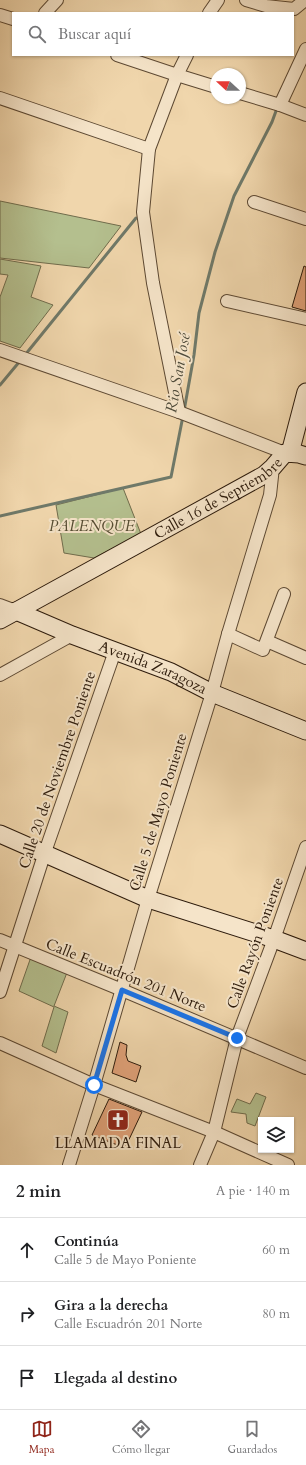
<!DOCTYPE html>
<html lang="es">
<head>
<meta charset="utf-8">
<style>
	:root { --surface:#fff; --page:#f2f2f2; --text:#202124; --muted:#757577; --line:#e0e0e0; --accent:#8f2418 }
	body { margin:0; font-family:Cardo,serif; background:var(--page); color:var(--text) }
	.controls { position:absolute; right:12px; bottom:12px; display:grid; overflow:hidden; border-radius:0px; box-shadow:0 1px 3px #0004 }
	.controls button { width:36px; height:36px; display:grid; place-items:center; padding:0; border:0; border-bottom:1px solid var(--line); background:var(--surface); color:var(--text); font:20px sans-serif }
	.compass { position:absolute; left:210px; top:68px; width:36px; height:36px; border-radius:50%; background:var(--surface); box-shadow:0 1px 3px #0004; rotate:291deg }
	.stop { position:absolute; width:12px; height:12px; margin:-9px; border:3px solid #1a73e8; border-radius:50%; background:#fff }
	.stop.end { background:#1a73e8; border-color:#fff; box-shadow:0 1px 4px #0008 }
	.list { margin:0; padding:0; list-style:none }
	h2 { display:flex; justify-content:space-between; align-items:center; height:52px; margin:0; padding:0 16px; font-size:17px }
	h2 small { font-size:13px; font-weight:400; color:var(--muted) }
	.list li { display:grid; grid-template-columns:26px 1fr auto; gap:12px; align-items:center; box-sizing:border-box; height:64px; padding:0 16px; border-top:1px solid var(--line) }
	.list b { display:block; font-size:15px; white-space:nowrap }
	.list p { margin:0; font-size:13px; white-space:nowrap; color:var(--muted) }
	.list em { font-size:13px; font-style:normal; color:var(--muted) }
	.icon { flex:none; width:22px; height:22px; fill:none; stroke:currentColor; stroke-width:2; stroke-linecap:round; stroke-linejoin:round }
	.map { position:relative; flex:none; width:306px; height:1165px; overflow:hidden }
	.search { position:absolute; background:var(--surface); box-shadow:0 1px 3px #0004; left:12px; right:12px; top:12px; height:44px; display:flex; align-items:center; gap:10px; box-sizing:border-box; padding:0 14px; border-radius:0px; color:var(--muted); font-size:15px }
	.sheet { height:244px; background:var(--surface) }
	nav { display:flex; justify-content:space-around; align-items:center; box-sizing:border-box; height:56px; border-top:1px solid var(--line); background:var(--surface); font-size:11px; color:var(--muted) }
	nav a { display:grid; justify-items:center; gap:2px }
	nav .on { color:var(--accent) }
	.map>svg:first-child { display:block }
	.green { fill:#b4bf8e; stroke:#706c4c }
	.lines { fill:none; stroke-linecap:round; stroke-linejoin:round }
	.stream { stroke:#6f7969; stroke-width:3 }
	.building { fill:#e0a178; stroke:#2c1a0b }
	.street-casing { stroke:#5d4933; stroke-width:14 }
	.secondary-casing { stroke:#2c1a0b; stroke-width:19 }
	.street { stroke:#f5e4c9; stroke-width:12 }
	.secondary { stroke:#f5e4c9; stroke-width:17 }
	.route { stroke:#1a73e8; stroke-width:5 }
	.labels { text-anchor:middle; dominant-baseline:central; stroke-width:4; stroke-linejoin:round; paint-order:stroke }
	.street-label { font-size:15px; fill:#2c1a0b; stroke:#f5e4c9 }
	.park-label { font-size:15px; font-style:italic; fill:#554c32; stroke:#f5e4c9 }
	.poi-label { font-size:15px; fill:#2c1a0b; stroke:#f5e4c9 }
	.water-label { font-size:16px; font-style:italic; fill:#4d4a3a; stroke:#f5e4c9 }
</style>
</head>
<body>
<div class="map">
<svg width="306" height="1165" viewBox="0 0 306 1165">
	<rect width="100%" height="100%" fill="#f0d6ac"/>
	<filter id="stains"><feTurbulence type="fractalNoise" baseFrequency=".005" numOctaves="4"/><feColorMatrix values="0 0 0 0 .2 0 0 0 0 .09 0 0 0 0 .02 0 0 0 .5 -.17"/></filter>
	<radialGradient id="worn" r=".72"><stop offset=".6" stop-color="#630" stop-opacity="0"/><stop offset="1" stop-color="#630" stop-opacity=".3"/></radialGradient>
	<g class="green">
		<polygon points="0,201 121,226 89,268 0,258"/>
		<polygon points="0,259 41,266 31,297 53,305 20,348 0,341 0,297 8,275 0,274"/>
		<polygon points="123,488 141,534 94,558 64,553 56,505"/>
		<polygon points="32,954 68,970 54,1006 68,1012 56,1053 42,1046 54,1007 19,991"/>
		<polygon points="256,1093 266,1097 255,1126 247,1123 246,1114 231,1112 237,1099 250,1104"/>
	</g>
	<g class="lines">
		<g class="stream">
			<polyline points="25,355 136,218"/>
			<polyline points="0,385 20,361"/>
			<polyline points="184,411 194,355 199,313 215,252 234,196 272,122 276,111"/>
			<polyline points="0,516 171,477 183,416"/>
		</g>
	</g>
	<g class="building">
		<polygon points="304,266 306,267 306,311 292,307"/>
		<polygon points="120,1042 127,1045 126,1055 128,1061 141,1066 136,1082 112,1073"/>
		<polygon points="109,1099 142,1112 125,1148 92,1135"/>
	</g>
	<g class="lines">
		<g class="street-casing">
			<g id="street">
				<polyline points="246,0 266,6 294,9 305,0"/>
				<polyline points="45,13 57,0"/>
				<polyline points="209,13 218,0"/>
				<polyline points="0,15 13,19"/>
				<polyline points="117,55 177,75 216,87"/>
				<polyline points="240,93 280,105 306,115"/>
				<polyline points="0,98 149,149"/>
				<polyline points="280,105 306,49"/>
				<polyline points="254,202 306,219"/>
				<polyline points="227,301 306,319"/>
				<polyline points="0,350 179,412 285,453"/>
				<polyline points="179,412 153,283 143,212 149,149 177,75 187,55"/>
				<polyline points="0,605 16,611"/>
				<polyline points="228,634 263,650 284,594"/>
				<polyline points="267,641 306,658"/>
				<polyline points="0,675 72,635"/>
				<polyline points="0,940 122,990 306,1068"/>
				<polyline points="0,992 45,852 115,651"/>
				<polyline points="0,1043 94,1085 214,1132 288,1165"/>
				<polyline points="69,1165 94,1085 148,899 212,693 228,634 270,495 273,467"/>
				<polyline points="200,1165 214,1132 237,1038 274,939 306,847"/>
			</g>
		</g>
		<g class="secondary-casing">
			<g id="secondary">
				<polyline points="290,453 306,392"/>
				<path id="s1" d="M 16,611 L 72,635 L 171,672 L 212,693 L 306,731"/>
				<path id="s2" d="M 0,620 L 264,475 L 273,467 L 285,453 L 299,454 L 306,456"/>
				<polyline points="0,834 148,899 274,939 306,951"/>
			</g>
		</g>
		<use href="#street" class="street"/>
		<use href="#secondary" class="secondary"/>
	</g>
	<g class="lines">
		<polyline class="route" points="94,1085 122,990 237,1038"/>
	</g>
	<defs>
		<g id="church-square" transform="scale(1.15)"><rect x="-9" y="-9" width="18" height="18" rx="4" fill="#8f2418" stroke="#f5e4c9"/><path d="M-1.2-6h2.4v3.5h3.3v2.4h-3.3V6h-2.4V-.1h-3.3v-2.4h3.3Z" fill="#fff"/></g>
	</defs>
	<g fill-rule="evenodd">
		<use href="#church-square" x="118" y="1120"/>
	</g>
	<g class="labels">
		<g class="street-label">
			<text stroke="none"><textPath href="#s2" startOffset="250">Calle 16 de Septiembre</textPath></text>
			<text stroke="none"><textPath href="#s1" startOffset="148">Avenida Zaragoza</textPath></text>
			<text transform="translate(57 770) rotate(-71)">Calle 20 de Noviembre Poniente</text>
			<text transform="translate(158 812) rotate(-73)">Calle 5 de Mayo Poniente</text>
			<text transform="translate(255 943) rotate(-70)">Calle Rayón Poniente</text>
			<text transform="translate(126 975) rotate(22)">Calle Escuadrón 201 Norte</text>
		</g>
		<g class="park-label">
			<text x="92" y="526">PALENQUE</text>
		</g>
		<g class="poi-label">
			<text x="118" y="1143">LLAMADA FINAL</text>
		</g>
		<g class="water-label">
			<text transform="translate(178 373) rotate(-80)">Rio San José</text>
		</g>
	</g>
	<rect width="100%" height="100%" filter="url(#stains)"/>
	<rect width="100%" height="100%" fill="url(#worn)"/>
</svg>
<div class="controls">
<button><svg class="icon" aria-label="layers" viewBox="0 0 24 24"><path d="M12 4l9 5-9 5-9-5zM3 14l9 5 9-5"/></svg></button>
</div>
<svg class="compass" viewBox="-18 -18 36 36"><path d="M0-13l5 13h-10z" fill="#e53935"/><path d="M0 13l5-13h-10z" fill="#757577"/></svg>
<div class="stop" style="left:94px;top:1085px"></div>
<div class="stop end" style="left:237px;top:1038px"></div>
<div class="search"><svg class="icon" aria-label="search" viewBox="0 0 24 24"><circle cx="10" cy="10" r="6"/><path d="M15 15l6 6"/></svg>Buscar aquí</div>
</div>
<section class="sheet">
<h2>2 min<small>A pie · 140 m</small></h2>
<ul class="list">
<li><svg class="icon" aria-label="ahead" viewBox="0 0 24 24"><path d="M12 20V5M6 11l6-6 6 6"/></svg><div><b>Continúa</b><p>Calle 5 de Mayo Poniente</p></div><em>60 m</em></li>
<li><svg class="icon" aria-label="right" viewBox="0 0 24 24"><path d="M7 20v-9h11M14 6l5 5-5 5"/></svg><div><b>Gira a la derecha</b><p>Calle Escuadrón 201 Norte</p></div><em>80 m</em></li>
<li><svg class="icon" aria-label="arrive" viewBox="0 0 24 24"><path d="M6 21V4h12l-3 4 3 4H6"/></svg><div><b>Llegada al destino</b></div></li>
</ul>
</section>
<nav>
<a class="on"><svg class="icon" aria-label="map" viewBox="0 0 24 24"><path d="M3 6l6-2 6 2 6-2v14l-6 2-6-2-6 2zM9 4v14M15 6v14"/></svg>Mapa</a>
<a><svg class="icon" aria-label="directions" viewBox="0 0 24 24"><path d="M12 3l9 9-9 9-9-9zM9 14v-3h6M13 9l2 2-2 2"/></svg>Cómo llegar</a>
<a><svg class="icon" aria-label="saved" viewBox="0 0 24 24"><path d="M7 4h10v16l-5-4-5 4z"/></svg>Guardados</a>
</nav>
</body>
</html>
